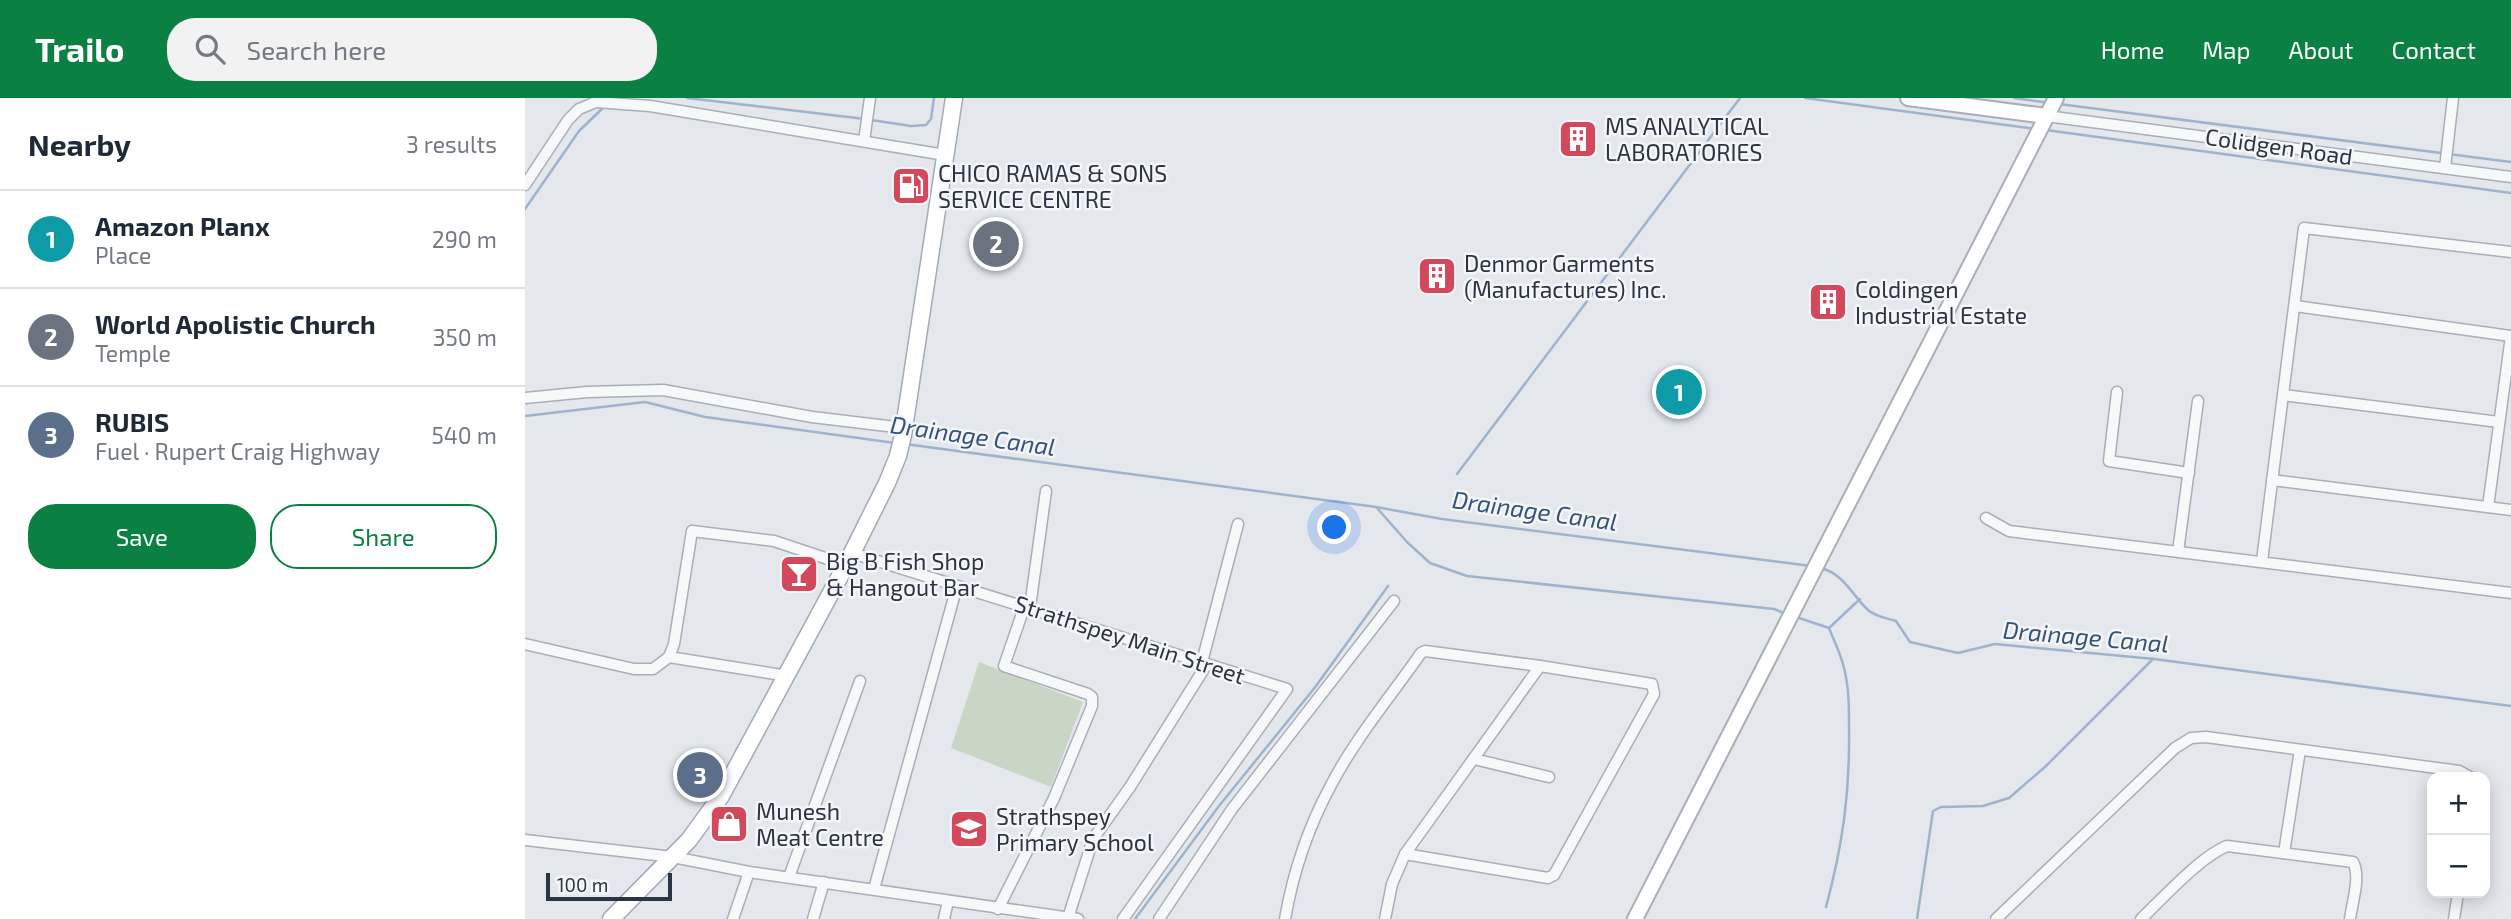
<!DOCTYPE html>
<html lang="en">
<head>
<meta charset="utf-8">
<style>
	:root { --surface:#fff; --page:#f2f2f3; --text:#1f2937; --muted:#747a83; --line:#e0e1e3; --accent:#0b8043 }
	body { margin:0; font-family:"Exo 2",sans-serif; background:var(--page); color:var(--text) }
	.controls { position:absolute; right:21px; bottom:21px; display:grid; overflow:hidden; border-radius:14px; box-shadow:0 4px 18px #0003 }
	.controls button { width:63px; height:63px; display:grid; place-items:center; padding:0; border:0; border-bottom:2px solid var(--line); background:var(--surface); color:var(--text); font:35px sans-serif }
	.scale { position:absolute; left:21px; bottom:18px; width:126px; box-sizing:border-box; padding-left:7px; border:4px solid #2b3445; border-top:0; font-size:19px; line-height:24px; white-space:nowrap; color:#2b3445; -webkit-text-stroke:5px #f4f6f9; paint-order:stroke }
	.you { position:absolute; left:810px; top:430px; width:24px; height:24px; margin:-18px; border:5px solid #fff; border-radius:50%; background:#1a73e8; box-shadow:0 0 0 10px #1a73e833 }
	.badge { display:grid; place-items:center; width:46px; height:46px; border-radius:50%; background:var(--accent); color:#fff; font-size:23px; font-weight:700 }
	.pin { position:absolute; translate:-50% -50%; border:4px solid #fff; box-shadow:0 2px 7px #0006 }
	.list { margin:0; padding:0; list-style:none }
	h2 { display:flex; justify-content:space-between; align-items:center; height:91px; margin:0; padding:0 28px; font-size:30px }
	h2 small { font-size:23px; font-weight:400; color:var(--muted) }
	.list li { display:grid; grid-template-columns:46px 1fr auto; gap:21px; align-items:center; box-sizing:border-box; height:98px; padding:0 28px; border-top:2px solid var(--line) }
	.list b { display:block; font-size:26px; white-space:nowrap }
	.list p { margin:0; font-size:23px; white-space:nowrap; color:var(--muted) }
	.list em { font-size:23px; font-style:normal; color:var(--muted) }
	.actions { display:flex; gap:14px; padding:21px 28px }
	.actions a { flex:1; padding:16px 0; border:2px solid var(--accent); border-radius:28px; text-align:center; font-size:24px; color:var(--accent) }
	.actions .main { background:var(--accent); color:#fff }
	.icon { flex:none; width:38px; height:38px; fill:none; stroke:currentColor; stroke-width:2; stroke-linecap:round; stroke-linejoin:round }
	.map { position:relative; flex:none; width:1986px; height:821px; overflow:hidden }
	header { display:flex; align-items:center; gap:42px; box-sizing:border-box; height:98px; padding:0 35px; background:var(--accent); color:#fff }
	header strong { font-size:33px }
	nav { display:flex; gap:38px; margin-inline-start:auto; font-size:24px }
	.search { width:490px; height:63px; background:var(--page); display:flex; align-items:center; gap:18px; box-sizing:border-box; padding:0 24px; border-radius:28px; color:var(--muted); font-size:26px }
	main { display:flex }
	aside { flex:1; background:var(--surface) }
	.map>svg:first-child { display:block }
	.green { fill:#c9d6c5 }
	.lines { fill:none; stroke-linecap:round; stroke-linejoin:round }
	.stream { stroke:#9fb4cc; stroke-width:2.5 }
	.street-casing { stroke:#a9aeb7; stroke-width:13 }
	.secondary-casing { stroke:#a9aeb7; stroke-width:18 }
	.primary-casing { stroke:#a3abb8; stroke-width:19 }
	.street { stroke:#f7f8fa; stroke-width:10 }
	.secondary { stroke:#fff; stroke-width:14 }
	.primary { stroke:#fff; stroke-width:16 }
	.labels { text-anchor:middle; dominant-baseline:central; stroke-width:5; stroke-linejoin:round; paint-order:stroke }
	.poi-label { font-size:23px; fill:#2b3445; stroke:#f4f6f9; text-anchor:start }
	.street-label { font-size:23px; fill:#2b3445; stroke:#f4f6f9 }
	.water-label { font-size:24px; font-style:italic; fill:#34527a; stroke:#f4f6f9 }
</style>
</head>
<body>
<header>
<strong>Trailo</strong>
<div class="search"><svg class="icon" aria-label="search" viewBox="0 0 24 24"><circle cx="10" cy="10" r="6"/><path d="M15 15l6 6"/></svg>Search here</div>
<nav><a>Home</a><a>Map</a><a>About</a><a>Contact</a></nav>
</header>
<main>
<aside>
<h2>Nearby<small>3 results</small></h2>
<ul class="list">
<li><span class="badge" style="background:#0f9aa8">1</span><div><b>Amazon Planx</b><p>Place</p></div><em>290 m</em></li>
<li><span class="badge" style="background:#6b7280">2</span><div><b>World Apolistic Church</b><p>Temple</p></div><em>350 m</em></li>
<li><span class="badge" style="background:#5c6f8a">3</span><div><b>RUBIS</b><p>Fuel · Rupert Craig Highway</p></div><em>540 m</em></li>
</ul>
<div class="actions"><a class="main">Save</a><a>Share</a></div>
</aside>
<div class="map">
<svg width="1986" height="821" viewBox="0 0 1986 821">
	<rect width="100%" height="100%" fill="#e4e7ec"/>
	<polygon class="green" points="454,564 558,604 526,689 426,650"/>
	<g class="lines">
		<g class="stream">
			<polyline points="162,0 340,21"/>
			<polyline points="1280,0 1511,31"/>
			<polyline points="1489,0 1524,5"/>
			<polyline points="1534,6 1986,64"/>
			<polyline points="346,22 386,28 401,27 406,21 409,0"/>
			<polyline points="1521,32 1986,95"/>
			<polyline points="0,111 54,33 81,7"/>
			<polyline points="0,318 120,304 180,319 370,345"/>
			<polyline points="380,346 851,409 917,421 1286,468"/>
			<polyline points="932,376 1215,0"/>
			<polyline points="852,410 882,444 905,465 942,478 1249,511 1261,516"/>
			<path d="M 1296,470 C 1319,476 1327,497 1343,512 C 1351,519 1361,520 1371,523 L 1385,544 L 1433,555 L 1470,546 L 1629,561 L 1986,608"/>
			<polyline points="1271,519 1304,530"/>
			<path d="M 1301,809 C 1318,746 1325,694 1324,629 C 1324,609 1324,589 1319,570 C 1316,556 1309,543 1304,530 L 1335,501"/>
			<polyline points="610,821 694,708 791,588 863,488"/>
			<polyline points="1392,821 1408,713 1416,709 1458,708 1484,700 1520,669 1628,561"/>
		</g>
		<g class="street-casing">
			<g id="street">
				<polyline points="1521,18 1986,79"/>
				<polyline points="339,43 345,0"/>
				<polyline points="1920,70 1928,0"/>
				<polyline points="0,87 43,22 54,11 71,4 125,8 420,57"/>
				<polyline points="1770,208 1986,238"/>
				<polyline points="1592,294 1584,363 1664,375"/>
				<polyline points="1758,297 1974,324"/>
				<polyline points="0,300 62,294 138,292 287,319 379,330"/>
				<polyline points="1747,382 1986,412"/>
				<polyline points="1963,409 1986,238"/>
				<polyline points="1461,420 1484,433 1986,495"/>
				<polyline points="1653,454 1673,303"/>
				<polyline points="327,455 762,591 598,821"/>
				<polyline points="1737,463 1779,130 1986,154"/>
				<polyline points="505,509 521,393"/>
				<polyline points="0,546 109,571 128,571 144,559 263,578"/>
				<polyline points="144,559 149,546 167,433 249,443 321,467"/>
				<polyline points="677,564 713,426"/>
				<polyline points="949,661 1024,679"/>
				<polyline points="0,742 148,759 224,774 553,821"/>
				<polyline points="1759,755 1775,652"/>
				<polyline points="264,779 335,583"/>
				<polyline points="349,791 432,488"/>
				<polyline points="473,811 529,700 567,608 567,599 563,596 479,568 500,507"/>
				<polyline points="543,820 568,741 605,689 682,566"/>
				<polyline points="208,821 224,774"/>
				<polyline points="288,821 299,784"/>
				<polyline points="419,821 423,803"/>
				<polyline points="634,821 707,711 869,503"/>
				<path d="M 760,821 C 768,775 783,730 805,689 C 829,642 866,598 896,555 L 900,553 L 1015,568 L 1127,586 L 1129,596 L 1029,777 L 1023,780 L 880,756"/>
				<polyline points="860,821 867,786 880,756 1015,568"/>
				<polyline points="1471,821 1650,650 1666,640 1681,639 1934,673 1945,679"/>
				<path d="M 1616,821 C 1638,800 1675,759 1702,748 L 1828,764 C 1836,778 1827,805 1825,821"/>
				<polyline points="1929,821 1933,795"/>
			</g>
		</g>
		<g class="secondary-casing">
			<g id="secondary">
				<polyline points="1383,0 1521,18"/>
				<polyline points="1110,821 1531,0"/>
			</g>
		</g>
		<g class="primary-casing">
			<polyline id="primary" points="86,821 164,742 196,698 321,467 362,385 373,358 378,337 429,0"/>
		</g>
		<use href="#street" class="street"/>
		<use href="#secondary" class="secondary"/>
		<use href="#primary" class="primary"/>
	</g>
	<defs>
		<g id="building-square" transform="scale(2.0125)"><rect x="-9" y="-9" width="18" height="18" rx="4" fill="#d1495b" stroke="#f4f6f9"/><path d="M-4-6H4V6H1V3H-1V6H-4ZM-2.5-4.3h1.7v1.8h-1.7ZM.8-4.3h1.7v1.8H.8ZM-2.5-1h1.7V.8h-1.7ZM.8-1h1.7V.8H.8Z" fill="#fff"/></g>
		<g id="fuel-square" transform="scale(2.0125)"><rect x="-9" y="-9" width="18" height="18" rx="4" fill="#d1495b" stroke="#f4f6f9"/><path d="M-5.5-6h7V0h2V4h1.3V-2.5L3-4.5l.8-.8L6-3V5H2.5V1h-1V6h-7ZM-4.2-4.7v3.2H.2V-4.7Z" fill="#fff"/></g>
		<g id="bar-square" transform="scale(2.0125)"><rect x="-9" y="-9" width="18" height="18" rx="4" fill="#d1495b" stroke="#f4f6f9"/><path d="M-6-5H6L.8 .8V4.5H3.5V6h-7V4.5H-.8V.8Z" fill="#fff"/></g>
		<g id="shop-square" transform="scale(2.0125)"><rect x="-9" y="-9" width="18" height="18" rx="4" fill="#d1495b" stroke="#f4f6f9"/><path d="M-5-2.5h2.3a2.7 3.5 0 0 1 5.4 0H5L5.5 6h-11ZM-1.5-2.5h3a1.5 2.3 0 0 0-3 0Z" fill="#fff"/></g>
		<g id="school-square" transform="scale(2.0125)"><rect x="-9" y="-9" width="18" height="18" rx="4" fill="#d1495b" stroke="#f4f6f9"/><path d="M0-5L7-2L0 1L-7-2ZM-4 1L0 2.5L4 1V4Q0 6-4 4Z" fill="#fff"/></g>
	</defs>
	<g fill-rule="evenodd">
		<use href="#building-square" x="1053" y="41"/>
		<use href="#fuel-square" x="386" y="88"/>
		<use href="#building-square" x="912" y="178"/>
		<use href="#building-square" x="1303" y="204"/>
		<use href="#bar-square" x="274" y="476"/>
		<use href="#shop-square" x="204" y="726"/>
		<use href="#school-square" x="444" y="731"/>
	</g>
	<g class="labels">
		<g class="poi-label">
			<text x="1080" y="28">MS ANALYTICAL<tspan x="1080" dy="26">LABORATORIES</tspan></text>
			<text x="413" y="75">CHICO RAMAS &amp; SONS<tspan x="413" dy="26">SERVICE CENTRE</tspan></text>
			<text x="939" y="165">Denmor Garments<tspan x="939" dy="26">(Manufactures) Inc.</tspan></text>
			<text x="1330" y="191">Coldingen<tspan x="1330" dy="26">Industrial Estate</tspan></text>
			<text x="301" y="463">Big B Fish Shop<tspan x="301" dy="26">&amp; Hangout Bar</tspan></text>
			<text x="231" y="713">Munesh<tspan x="231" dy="26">Meat Centre</tspan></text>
			<text x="471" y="718">Strathspey<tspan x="471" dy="26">Primary School</tspan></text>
		</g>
		<g class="street-label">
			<text transform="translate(1754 48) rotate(8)">Colidgen Road</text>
			<text transform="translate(605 541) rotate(18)">Strathspey Main Street</text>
		</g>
		<g class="water-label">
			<text transform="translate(448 337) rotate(8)">Drainage Canal</text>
			<text transform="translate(1010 412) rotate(8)">Drainage Canal</text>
			<text transform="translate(1561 538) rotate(5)">Drainage Canal</text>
		</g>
	</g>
</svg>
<div class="controls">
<button>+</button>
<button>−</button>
</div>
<div class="scale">100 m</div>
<div class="you"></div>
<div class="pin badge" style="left:1154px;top:294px;background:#0f9aa8">1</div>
<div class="pin badge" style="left:471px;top:146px;background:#6b7280">2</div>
<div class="pin badge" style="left:175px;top:677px;background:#5c6f8a">3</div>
</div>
</main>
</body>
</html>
